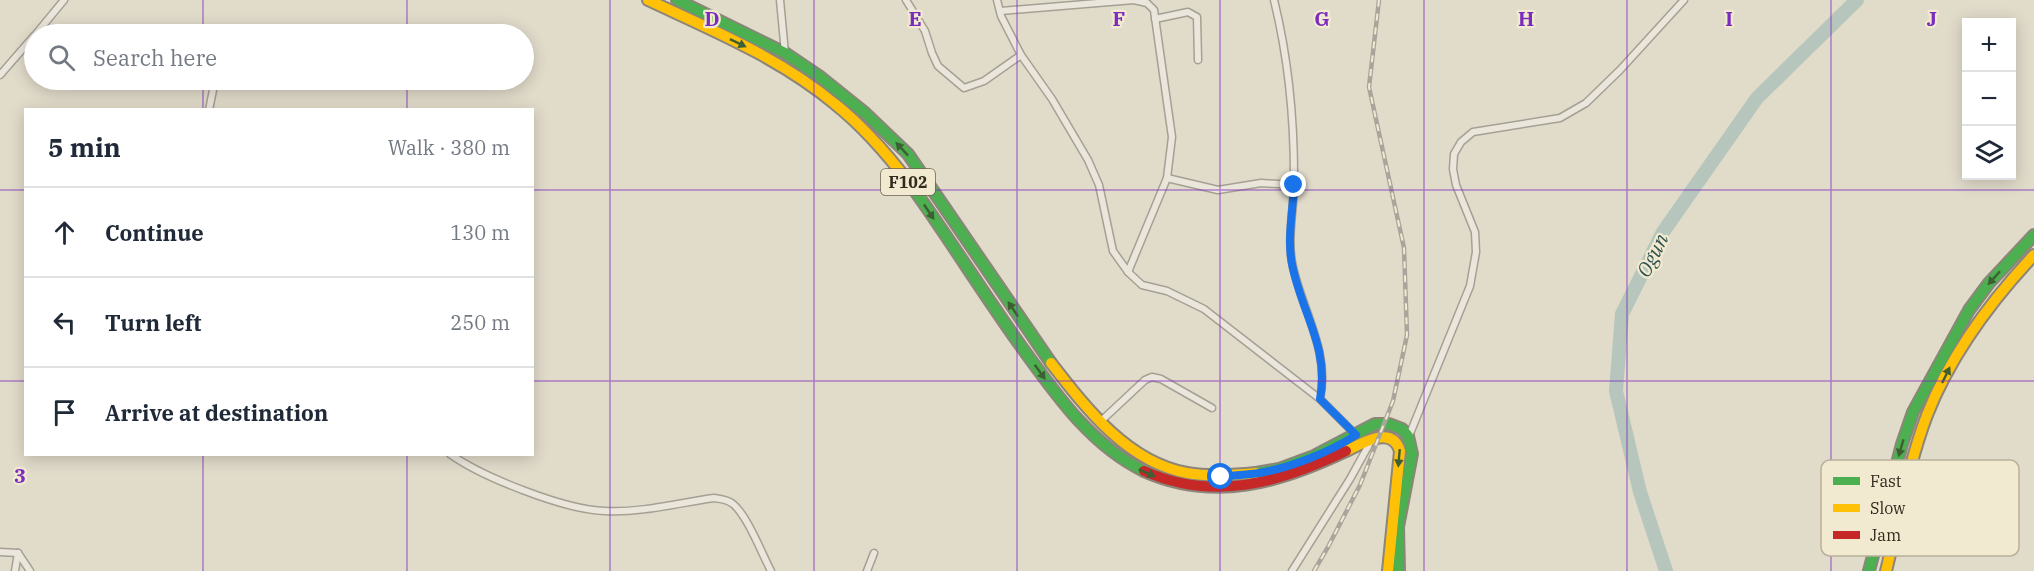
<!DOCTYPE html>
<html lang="en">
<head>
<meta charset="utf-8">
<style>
	:root { --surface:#fff; --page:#f6f6f7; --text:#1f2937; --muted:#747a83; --line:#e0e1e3 }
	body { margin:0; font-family:"IBM Plex Serif",serif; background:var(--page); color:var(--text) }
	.controls { position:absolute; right:18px; top:18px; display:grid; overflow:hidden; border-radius:0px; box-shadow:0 3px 15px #0003 }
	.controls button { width:54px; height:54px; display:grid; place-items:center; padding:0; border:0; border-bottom:2px solid var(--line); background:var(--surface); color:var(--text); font:30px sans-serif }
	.stop { position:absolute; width:18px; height:18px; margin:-14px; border:4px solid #1a73e8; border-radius:50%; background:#fff }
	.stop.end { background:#1a73e8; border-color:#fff; box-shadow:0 2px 6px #0008 }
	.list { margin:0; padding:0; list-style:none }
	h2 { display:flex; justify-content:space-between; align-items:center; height:78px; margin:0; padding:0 24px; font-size:26px }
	h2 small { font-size:20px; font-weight:400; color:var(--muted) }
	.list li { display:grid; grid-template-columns:39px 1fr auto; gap:18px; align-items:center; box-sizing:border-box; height:90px; padding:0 24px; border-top:2px solid var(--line) }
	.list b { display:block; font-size:22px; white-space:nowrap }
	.list em { font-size:20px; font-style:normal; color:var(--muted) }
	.icon { flex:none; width:33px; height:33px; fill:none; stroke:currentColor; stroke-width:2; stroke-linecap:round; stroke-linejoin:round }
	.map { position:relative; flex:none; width:2034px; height:571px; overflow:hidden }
	.search { position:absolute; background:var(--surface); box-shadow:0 3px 15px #0003; left:24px; top:24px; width:510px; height:66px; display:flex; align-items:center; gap:15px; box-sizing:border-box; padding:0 21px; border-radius:33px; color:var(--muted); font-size:22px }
	.panel { position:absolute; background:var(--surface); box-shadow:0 3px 15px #0003; left:24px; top:108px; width:510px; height:348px; border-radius:0px }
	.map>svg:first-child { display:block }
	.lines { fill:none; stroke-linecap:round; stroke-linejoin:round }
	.river { stroke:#b6c6bc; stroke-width:14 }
	.street-casing { stroke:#a6a094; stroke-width:9 }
	.fast-casing { stroke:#8c857a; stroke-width:14 }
	.slow-casing { stroke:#8c857a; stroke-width:14 }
	.jam-casing { stroke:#8c857a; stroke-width:14 }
	.street { stroke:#eae6dc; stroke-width:6 }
	.fast { stroke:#4caf50; stroke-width:10 }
	.slow { stroke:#ffc107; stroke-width:10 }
	.jam { stroke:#c62828; stroke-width:10 }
	.rail-casing { stroke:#a9a59c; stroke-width:4.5 }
	.rail { stroke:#f2ead0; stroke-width:2; stroke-dasharray:7; stroke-linecap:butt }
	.oneway { fill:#3d5f31 }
	.route { stroke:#1a73e8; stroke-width:8 }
	.grid { fill:none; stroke:#7b2cbf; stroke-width:1.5; stroke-opacity:0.55 }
	.labels { text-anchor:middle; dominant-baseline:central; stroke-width:4.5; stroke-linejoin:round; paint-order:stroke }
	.shield { fill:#f2ead0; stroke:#6c6353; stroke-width:1.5 }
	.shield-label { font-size:16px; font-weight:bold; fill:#33291d }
	.water-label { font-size:20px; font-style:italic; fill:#2e5251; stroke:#f2ead0 }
	.key { fill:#f2ead0; stroke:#b9b09a; stroke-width:1.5 }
	.key-label { font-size:16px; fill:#33291d }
	.grid-label { font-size:20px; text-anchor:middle; font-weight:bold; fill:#7b2cbf; stroke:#f2ead0; stroke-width:4.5; stroke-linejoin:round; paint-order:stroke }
</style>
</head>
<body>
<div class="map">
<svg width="2034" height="571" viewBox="0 0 2034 571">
	<rect width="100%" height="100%" fill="#e1dbca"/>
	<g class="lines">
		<polyline class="river" points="1666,571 1640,492 1616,391 1622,314 1663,232 1757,98 1857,0"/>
		<g class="street-casing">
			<g id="street">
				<polyline points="780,0 785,53"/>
				<polyline points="906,0 925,31 932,53 938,66 964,88 984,81 1021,55"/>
				<polyline points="997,0 1001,16 1021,55 1052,99 1088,160 1099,185 1113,251 1128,272 1142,285 1167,291 1204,309 1320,399 1356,435"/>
				<path d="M 1274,0 C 1288,57 1294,118 1294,176 C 1295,206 1286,238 1293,267 C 1303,312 1330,351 1320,399"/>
				<polyline points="1001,11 1134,0 1147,3 1154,10 1172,137 1167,178 1128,272"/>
				<polyline points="1155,19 1188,12 1197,17 1198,60"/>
				<polyline points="36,34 64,0"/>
				<polyline points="0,75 34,36"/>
				<polyline points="209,110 215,80"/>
				<polyline points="1167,178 1218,190 1261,183 1294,185"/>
				<polyline points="1100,422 1145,380 1152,377 1161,379 1212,408"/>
				<polyline points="1409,436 1470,286 1476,252 1475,232 1456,185 1453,169 1454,154 1461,142 1473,132 1560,118 1586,103 1620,70 1684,0"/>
				<path d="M 450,454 C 482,477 565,510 605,511 C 641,513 678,503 714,498 C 721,499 727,499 733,504 C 747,515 762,554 771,571"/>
				<polyline points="0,552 18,553"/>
				<polyline points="18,553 30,571"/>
				<polyline points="15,571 18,553"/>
				<polyline points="867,571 874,553"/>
				<polyline points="1292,571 1350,479 1371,441"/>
			</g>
		</g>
		<g class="fast-casing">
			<g id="fast">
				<polyline points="677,0 785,53 819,76 865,113 908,154 1051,363"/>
				<path d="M 910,184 C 949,238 984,295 1023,349 C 1057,396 1091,445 1144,471"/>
				<polyline points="1256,473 1279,469 1314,456 1375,424 1389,424 1402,429 1408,436 1412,454 1398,527 1399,571"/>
				<polyline points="1869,571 1902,444 1913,412 1969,310 1989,283 2034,235"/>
			</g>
		</g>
		<g class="slow-casing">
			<g id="slow">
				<path d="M 648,0 C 712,30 780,58 835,104 C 864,127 888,155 910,184"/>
				<path d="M 1051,363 C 1086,408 1127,462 1187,473 C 1210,477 1233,475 1256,473"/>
				<path d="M 1346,451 C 1361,444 1392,424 1400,451 L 1388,571"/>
				<path d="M 1886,571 C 1899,519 1908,465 1927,415 C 1951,354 1990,302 2034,255"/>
			</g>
		</g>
		<g class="jam-casing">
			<path id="jam" d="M 1144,471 C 1214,502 1279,483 1346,451"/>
		</g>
		<use href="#street" class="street"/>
		<use href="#fast" class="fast"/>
		<use href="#slow" class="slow"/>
		<use href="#jam" class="jam"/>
		<g class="rail-casing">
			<polyline id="rail" points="1314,571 1328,547 1360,485 1393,401 1407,335 1404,248 1369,87 1379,0"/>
		</g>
		<use href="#rail" class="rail"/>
	</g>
	<defs><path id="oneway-solid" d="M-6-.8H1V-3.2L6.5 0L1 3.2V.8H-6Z" transform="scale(1.5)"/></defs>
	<g class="oneway">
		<use href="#oneway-solid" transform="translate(738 43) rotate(26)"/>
		<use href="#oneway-solid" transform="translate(902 149) rotate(-133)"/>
		<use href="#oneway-solid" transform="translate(929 212) rotate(56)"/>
		<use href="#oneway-solid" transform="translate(1994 278) rotate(132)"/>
		<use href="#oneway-solid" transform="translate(1013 309) rotate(-124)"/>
		<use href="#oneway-solid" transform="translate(1040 372) rotate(54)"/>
		<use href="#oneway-solid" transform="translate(1946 375) rotate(-64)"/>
		<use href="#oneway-solid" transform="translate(1901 448) rotate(106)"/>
		<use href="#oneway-solid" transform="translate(1399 458) rotate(95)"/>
		<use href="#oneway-solid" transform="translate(1147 473) rotate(24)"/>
	</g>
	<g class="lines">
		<path class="route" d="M 1221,477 C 1233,475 1246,475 1259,473 C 1290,468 1330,452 1356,435 L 1320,399 C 1330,348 1301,312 1292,264 C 1287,239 1293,210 1294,185"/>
	</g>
	<path class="grid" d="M 203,0 L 203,34M 407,0 L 407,34M 610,0 L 610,571M 814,0 L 814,571M 1017,0 L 1017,571M 1220,0 L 1220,571M 1424,0 L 1424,571M 1627,0 L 1627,571M 1831,0 L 1831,571M 203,80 L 203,110M 407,80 L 407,110M 0,190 L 26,190M 532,190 L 2034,190M 0,381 L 26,381M 532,381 L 2034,381M 203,454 L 203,571M 407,454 L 407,571"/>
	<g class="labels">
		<rect class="shield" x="881" y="169" width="54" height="26" rx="4.5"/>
		<g class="shield-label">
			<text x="908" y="182">F102</text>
		</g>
		<g class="water-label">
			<text transform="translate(1652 255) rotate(-63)">Ogun</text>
		</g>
	</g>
	<rect x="1821" y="460" width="198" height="96" rx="9" class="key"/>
	<rect x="1833" y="477" width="27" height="8" fill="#4caf50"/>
	<rect x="1833" y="504" width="27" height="8" fill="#ffc107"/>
	<rect x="1833" y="531" width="27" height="8" fill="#c62828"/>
	<g class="key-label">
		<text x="1870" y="487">Fast</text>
		<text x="1870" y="514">Slow</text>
		<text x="1870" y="541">Jam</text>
	</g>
	<g class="grid-label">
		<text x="712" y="26">D</text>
		<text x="915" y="26">E</text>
		<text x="1119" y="26">F</text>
		<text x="1322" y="26">G</text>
		<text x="1526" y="26">H</text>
		<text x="1729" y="26">I</text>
		<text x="1932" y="26">J</text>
		<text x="20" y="483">3</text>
	</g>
</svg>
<div class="controls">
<button>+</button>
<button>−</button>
<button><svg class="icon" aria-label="layers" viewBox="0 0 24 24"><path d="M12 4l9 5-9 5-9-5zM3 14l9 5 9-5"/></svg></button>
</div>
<div class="stop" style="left:1221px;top:477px"></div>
<div class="stop end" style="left:1294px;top:185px"></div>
<div class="search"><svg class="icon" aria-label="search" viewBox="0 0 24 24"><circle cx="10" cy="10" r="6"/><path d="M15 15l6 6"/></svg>Search here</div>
<section class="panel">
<h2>5 min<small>Walk · 380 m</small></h2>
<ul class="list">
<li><svg class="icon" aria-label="ahead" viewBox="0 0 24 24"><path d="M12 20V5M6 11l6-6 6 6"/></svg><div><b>Continue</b></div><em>130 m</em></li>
<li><svg class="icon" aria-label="left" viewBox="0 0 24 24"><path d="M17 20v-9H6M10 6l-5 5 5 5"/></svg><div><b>Turn left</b></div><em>250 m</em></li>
<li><svg class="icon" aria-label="arrive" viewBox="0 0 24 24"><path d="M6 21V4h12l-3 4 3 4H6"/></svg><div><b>Arrive at destination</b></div></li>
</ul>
</section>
</div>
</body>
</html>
